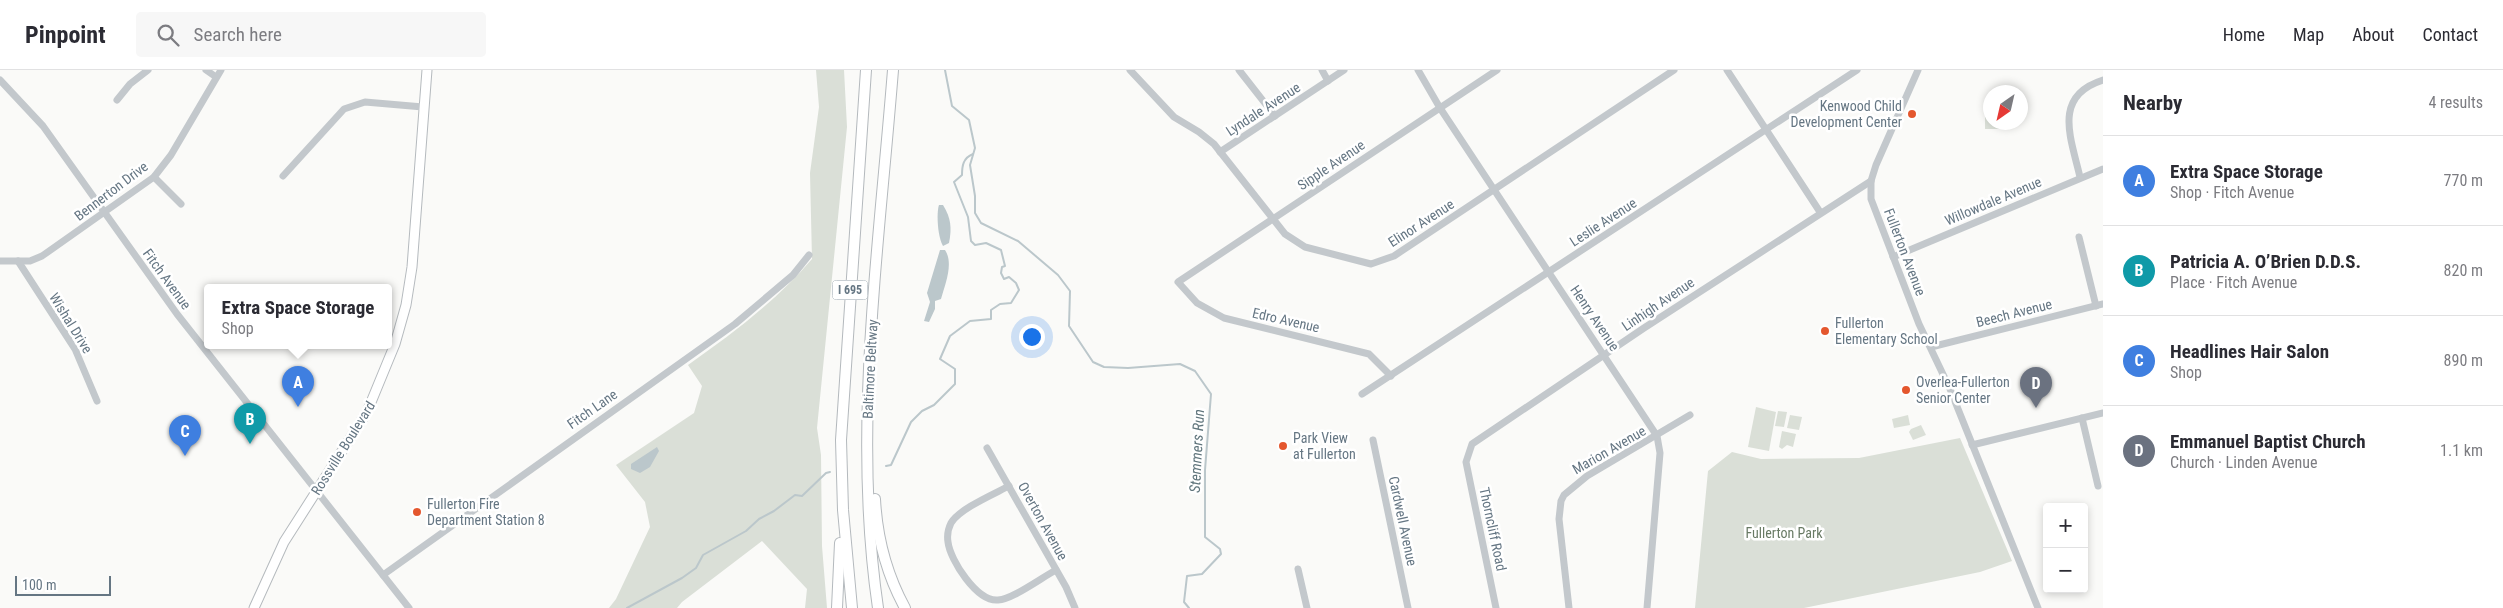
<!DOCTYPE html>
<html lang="en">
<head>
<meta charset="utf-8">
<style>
	:root { --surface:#fff; --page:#f7f7f7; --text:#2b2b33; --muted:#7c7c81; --line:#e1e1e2; --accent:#ea580c }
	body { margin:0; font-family:"Roboto Condensed",sans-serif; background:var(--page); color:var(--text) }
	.controls { position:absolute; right:15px; bottom:15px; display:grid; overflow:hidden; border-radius:5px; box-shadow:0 2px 8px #0003 }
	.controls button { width:45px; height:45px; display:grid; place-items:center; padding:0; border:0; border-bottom:1px solid var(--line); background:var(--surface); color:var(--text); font:25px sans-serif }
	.compass { position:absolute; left:1983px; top:15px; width:45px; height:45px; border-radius:50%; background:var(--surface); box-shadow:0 2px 8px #0003; rotate:214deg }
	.scale { position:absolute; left:15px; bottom:12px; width:96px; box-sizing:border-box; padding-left:5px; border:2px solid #657683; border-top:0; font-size:14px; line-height:18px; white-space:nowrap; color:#657683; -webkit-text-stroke:4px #fff; paint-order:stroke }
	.you { position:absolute; left:1031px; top:266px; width:18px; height:18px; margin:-12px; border:4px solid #fff; border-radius:50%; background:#1a73e8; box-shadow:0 0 0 8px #1a73e833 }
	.badge { display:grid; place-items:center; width:32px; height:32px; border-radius:50%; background:var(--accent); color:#fff; font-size:16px; font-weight:700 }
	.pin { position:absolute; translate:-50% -41px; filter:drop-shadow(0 1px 2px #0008) }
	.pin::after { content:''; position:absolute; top:26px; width:18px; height:15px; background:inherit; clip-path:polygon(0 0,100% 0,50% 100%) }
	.popup { position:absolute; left:204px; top:214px; width:188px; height:65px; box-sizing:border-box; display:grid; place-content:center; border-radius:5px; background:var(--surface); filter:drop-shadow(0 1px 4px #0005); font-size:16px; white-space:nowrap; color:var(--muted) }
	.popup b { font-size:19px; color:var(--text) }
	.popup::after { content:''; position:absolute; left:50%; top:100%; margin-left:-10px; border:10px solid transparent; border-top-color:var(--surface) }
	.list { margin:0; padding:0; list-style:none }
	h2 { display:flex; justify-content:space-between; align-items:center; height:65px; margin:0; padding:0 20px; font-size:21px }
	h2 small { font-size:16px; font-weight:400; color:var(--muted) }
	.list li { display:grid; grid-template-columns:32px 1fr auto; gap:15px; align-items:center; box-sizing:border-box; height:90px; padding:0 20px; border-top:1px solid var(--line) }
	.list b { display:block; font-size:19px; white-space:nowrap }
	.list p { margin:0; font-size:16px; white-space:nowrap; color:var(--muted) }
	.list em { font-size:16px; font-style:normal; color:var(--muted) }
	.icon { flex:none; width:28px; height:28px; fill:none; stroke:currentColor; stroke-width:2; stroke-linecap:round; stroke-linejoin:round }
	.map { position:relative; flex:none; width:2103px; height:538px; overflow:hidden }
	header { display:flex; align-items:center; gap:30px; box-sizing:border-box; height:70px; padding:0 25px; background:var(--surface); border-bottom:1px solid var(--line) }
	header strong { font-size:24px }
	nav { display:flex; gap:28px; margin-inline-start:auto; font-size:18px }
	.search { width:350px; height:45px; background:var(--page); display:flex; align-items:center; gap:12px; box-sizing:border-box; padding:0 18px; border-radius:5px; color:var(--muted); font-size:19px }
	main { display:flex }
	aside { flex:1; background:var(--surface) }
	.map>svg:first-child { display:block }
	.green { fill:#dadfd7 }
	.water { fill:#bbc7cb }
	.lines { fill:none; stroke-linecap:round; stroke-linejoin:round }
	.stream { stroke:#bbc7cb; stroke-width:2 }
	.major-casing { stroke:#b5babe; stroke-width:11 }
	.highway-casing { stroke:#b4b9bd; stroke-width:12 }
	.minor { stroke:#c3c8cc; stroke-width:7 }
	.major { stroke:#fff; stroke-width:9 }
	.highway { stroke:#fff; stroke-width:10 }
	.poi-dot { fill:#e4572e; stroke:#fff; stroke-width:2 }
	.labels { text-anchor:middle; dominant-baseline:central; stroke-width:5; stroke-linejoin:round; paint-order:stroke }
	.shield { fill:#fff; stroke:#939fa8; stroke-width:1 }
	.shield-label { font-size:12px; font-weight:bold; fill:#657683 }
	.poi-label { font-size:14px; fill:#657683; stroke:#fff; text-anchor:start }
	.street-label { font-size:14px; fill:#657683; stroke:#fff }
	.park-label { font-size:14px; fill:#687a64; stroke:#fff }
	.water-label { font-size:15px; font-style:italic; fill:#60757c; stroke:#fff }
</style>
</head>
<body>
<header>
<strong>Pinpoint</strong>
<div class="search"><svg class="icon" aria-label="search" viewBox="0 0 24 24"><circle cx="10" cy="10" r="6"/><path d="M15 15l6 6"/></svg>Search here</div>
<nav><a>Home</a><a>Map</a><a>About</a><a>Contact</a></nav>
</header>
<main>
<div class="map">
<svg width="2103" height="538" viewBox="0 0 2103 538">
	<rect width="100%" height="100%" fill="#fafaf8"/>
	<g class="green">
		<path d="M 816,0 L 844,0 L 847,57 L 817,358 L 821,385 L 822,476 L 827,538 L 805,538 L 807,519 L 762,471 L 682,532 L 677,538 L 609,538 L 616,529 L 650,457 L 645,432 L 616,395 L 694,343 L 702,316 L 688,295 C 732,264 776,231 812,189 L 810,103 L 819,37 Z"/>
		<polygon points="1985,45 1990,45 1990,52 2009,53 2009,59 1985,59"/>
		<polygon points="1756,337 1776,342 1769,381 1748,377"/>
		<polygon points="1778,341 1787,342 1784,357 1775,356"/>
		<polygon points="1790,345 1802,347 1799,360 1787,358"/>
		<polygon points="1908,345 1910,355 1894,358 1892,349"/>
		<polygon points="1921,355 1926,365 1913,370 1909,362 1911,359"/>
		<polygon points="1782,361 1796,364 1793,377 1787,375 1782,379 1779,377"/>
		<polygon points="1960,368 2012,491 1980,502 1804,538 1695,538 1708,401 1732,382 1761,389 1859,388"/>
	</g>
	<g class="water">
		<path d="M 939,135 L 943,135 C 951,148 952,158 949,173 L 943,176 C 938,168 936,144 939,135 Z"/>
		<path d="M 940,180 L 945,180 C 954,193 945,215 941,229 L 935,231 L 935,239 L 929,252 L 924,251 L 930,232 L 927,223 Z"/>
		<polygon points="657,377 659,381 650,397 640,403 631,399 631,394"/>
	</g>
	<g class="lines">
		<g class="stream">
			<polyline points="945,0 952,36 969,50 975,78 970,95 975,126 975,143 981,153 1018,171 1058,205 1070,221 1069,256 1093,292 1104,297 1128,298 1180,294 1195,301 1211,324 1205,400 1205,467 1220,479 1221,484 1202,504 1187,506 1184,532 1189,538"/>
			<path d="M 886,396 L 891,395 L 911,352 L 922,341 L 934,335 L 955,314 L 955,299 L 940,289 L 950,266 L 970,251 L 991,249 L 991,240 L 1000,234 L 1011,233 L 1019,220 L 1016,213 L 1009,207 L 1004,209 L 1001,203 L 1002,197 L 1005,196 L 1001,180 L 986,173 L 975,175 L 971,171 L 968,147 L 954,112 L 962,105 C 962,96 963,88 973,84"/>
			<polyline points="627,538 682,508 696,498 703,485 746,461 759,449 774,441 795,425 802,426 826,403 830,402"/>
		</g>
		<g class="major-casing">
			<polyline id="major" points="254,538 284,472 367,342 395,274 406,235 412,197 427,0"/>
		</g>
		<g class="highway-casing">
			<g id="highway">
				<path d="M 875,429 C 877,467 887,505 905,538"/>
				<polyline points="837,538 840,473"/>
				<polyline points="852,538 843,440 841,370 866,0"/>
				<path d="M 878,538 C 852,362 879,177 893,0"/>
			</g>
		</g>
		<g class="minor">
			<polyline points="206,0 216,7"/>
			<polyline points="1130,0 1174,47 1199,62 1214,74 1285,164 1305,177 1371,194 1394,186 1674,0"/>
			<polyline points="1239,0 1275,46"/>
			<polyline points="1322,0 1328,11"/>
			<polyline points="1418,0 1440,38 1657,366 1660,383 1647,538"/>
			<polyline points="1727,0 1820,142"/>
			<polyline points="1918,0 1876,95 1871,111 1871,129 1919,254 1950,319 2038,538"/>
			<polyline points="0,10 43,56 177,244 409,538"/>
			<polyline points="117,30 130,14 148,0"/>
			<polyline points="1220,82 1344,0"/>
			<polyline points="283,106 344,39 365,32 423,37"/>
			<polyline points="154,107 181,134"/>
			<path d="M 2080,107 C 2071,68 2052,26 2103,10"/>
			<polyline points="2079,167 2096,236"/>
			<polyline points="1893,187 2103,99"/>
			<polyline points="0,191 30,191 42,186 154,107 171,85 221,0"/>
			<polyline points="18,191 75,279 97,331"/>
			<polyline points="1931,277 2103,234"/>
			<polyline points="1391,306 1369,284 1224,248 1197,233 1178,212 1497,0"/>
			<polyline points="1362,324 1857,0"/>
			<polyline points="2082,348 2098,416"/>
			<polyline points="1373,370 1408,538"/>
			<polyline points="1972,375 2103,343"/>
			<polyline points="987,378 1066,517 1075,538"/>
			<path d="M 1009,416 C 994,424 959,439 951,453 C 948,459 947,466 948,472 C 950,490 977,532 998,530 C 1013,529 1041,508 1056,500"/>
			<polyline points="1298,499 1307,538"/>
			<polyline points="383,505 735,254 793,205 809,185"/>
			<polyline points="1496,538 1466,392 1472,374 1644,258 1871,111"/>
			<polyline points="1569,538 1559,449 1561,431 1564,425 1587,406 1690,345"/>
		</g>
		<use href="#major" class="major"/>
		<use href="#highway" class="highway"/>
	</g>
	<g class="poi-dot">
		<circle cx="1912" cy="44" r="5"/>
		<circle cx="1825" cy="261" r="5"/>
		<circle cx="1906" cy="320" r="5"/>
		<circle cx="1283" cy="376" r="5"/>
		<circle cx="417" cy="442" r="5"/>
	</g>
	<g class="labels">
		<rect class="shield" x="832.5" y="210.5" width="35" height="19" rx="4"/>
		<g class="shield-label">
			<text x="850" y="220">I 695</text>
		</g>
		<g class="poi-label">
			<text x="1902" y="36" text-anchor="end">Kenwood Child<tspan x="1902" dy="16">Development Center</tspan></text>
			<text x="1835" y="253">Fullerton<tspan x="1835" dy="16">Elementary School</tspan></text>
			<text x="1916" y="312">Overlea-Fullerton<tspan x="1916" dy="16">Senior Center</tspan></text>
			<text x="1293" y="368">Park View<tspan x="1293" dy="16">at Fullerton</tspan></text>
			<text x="427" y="434">Fullerton Fire<tspan x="427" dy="16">Department Station 8</tspan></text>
		</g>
		<g class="street-label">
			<text transform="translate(1263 39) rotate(-33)">Lyndale Avenue</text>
			<text transform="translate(1331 95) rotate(-34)">Sipple Avenue</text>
			<text transform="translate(111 121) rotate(-37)">Bennerton Drive</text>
			<text transform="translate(1993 131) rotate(-23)">Willowdale Avenue</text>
			<text transform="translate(1603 152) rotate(-33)">Leslie Avenue</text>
			<text transform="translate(1421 153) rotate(-33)">Elinor Avenue</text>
			<text transform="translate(1905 182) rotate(69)">Fullerton Avenue</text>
			<text transform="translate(167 209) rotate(54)">Fitch Avenue</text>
			<text transform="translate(1658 234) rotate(-34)">Linhigh Avenue</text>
			<text transform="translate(2014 243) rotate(-14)">Beech Avenue</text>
			<text transform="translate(1595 248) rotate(56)">Henry Avenue</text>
			<text transform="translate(1286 250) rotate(13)">Edro Avenue</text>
			<text transform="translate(71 253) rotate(58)">Wishal Drive</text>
			<text transform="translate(870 299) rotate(-87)">Baltimore Beltway</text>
			<text transform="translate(592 339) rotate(-35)">Fitch Lane</text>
			<text transform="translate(343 378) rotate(-58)">Rossville Boulevard</text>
			<text transform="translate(1609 380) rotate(-30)">Marion Avenue</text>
			<text transform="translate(1043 451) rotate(61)">Overton Avenue</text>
			<text transform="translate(1403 451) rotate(78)">Cardwell Avenue</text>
			<text transform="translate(1493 459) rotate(78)">Thorncliff Road</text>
		</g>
		<g class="park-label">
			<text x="1784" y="463">Fullerton Park</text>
		</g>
		<g class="water-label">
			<text transform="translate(1197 381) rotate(-87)">Stemmers Run</text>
		</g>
	</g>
</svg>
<div class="controls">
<button>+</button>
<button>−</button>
</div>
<svg class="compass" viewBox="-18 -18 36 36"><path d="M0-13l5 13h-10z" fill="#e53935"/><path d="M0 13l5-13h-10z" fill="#7c7c81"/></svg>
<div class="scale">100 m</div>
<div class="you"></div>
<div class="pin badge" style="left:298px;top:337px;background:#3f7fe0">A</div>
<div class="popup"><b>Extra Space Storage</b>Shop</div>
<div class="pin badge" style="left:250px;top:374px;background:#0f9aa8">B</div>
<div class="pin badge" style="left:185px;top:386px;background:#3f7fe0">C</div>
<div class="pin badge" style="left:2036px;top:338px;background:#6b7280">D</div>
</div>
<aside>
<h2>Nearby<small>4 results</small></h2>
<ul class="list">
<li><span class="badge" style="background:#3f7fe0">A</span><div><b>Extra Space Storage</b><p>Shop · Fitch Avenue</p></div><em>770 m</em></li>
<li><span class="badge" style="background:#0f9aa8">B</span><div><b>Patricia A. O’Brien D.D.S.</b><p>Place · Fitch Avenue</p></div><em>820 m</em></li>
<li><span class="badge" style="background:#3f7fe0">C</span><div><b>Headlines Hair Salon</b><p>Shop</p></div><em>890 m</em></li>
<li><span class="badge" style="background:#6b7280">D</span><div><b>Emmanuel Baptist Church</b><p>Church · Linden Avenue</p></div><em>1.1 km</em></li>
</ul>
</aside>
</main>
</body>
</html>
